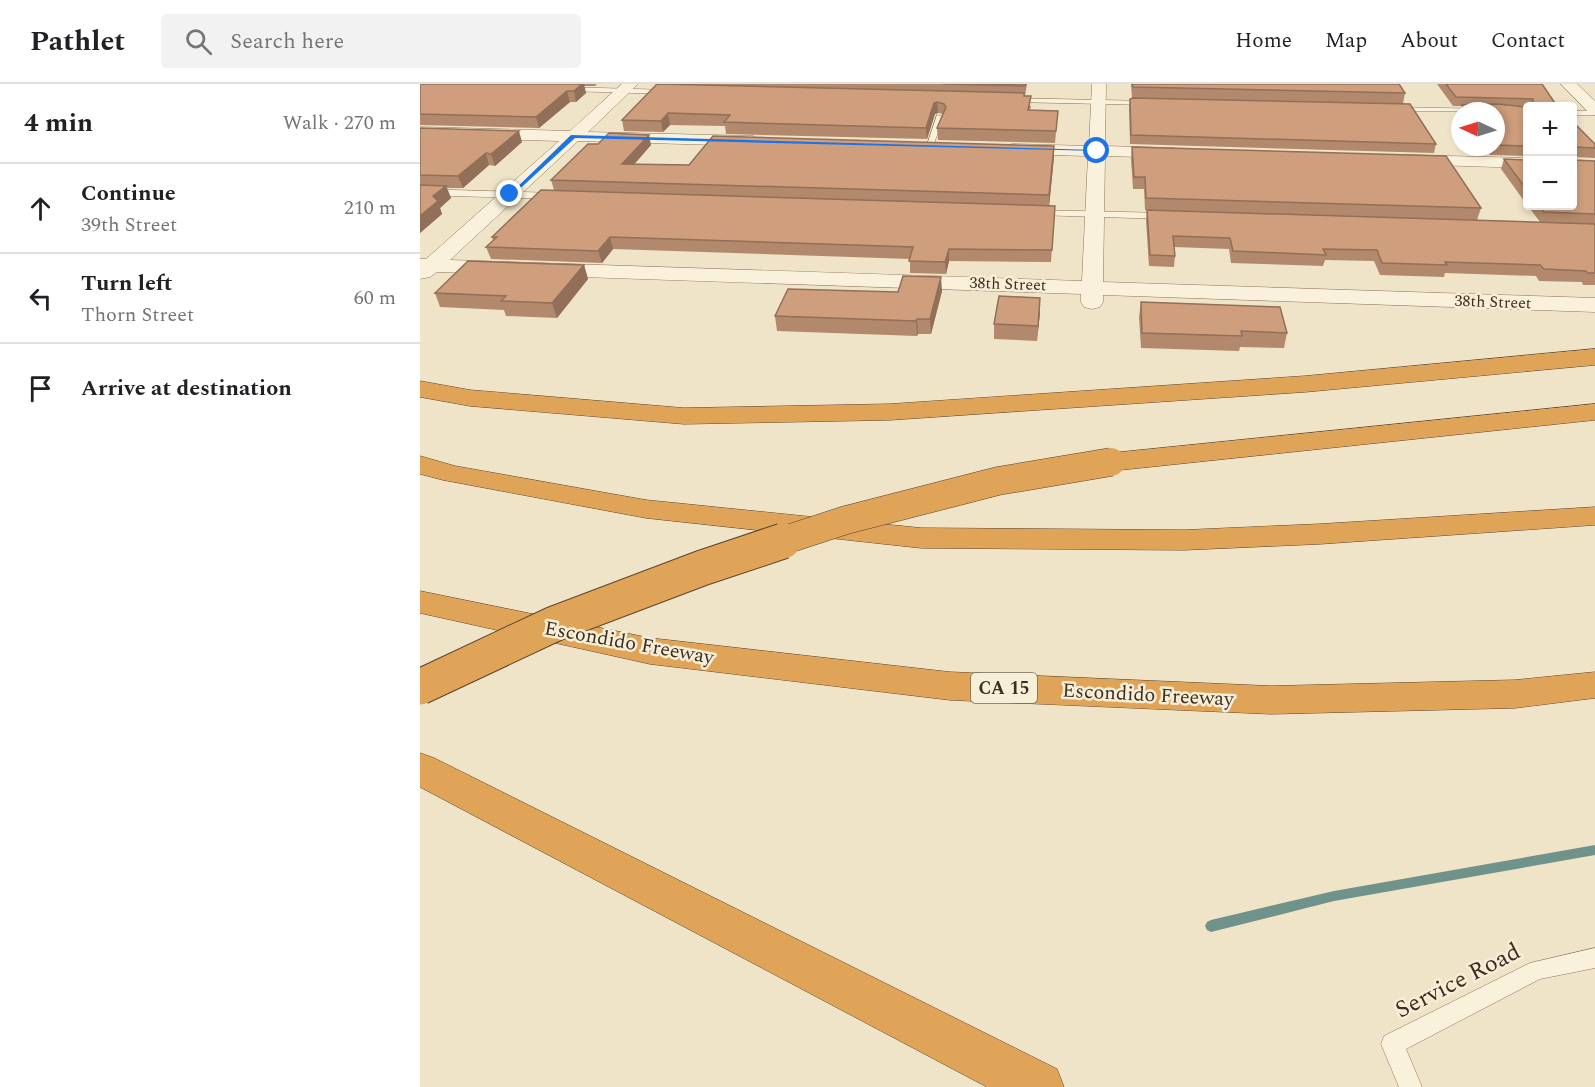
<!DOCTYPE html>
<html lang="en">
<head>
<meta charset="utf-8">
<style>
	:root { --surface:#fff; --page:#f2f2f2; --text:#202124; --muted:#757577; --line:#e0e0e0 }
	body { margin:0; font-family:Spectral,serif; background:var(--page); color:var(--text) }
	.controls { position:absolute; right:18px; top:18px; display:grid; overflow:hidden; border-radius:6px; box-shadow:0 3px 9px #0003 }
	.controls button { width:54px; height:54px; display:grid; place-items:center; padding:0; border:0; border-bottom:2px solid var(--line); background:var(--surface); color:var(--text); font:30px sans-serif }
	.compass { position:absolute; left:1031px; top:18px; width:54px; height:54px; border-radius:50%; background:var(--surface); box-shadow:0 3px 9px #0003; rotate:274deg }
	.stop { position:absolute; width:18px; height:18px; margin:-14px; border:4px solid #1a73e8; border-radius:50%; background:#fff }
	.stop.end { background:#1a73e8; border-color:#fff; box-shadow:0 2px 6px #0008 }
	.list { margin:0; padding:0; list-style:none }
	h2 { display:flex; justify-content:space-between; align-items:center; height:78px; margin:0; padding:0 24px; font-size:26px }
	h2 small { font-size:20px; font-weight:400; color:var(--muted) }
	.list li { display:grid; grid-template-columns:39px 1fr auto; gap:18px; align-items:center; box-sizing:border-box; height:90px; padding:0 24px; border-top:2px solid var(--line) }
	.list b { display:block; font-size:22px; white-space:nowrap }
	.list p { margin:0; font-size:20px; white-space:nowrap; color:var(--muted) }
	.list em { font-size:20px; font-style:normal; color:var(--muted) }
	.icon { flex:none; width:33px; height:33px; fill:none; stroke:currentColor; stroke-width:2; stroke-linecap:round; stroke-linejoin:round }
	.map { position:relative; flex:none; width:1175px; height:1003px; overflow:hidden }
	header { display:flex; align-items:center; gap:36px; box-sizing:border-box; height:84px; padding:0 30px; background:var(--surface); border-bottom:2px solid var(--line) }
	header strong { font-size:28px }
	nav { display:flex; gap:33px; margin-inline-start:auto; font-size:21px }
	.search { width:420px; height:54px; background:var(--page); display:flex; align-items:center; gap:15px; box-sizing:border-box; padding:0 21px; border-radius:6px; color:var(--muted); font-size:22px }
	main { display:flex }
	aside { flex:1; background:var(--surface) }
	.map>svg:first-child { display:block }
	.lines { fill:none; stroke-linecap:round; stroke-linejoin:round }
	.stream { fill:#6f938a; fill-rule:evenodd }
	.lane-casing { stroke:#8d765c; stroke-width:1 }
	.street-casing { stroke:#8d765c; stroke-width:1 }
	.highway-casing { stroke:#5b4430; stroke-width:1 }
	.lane { fill:#faf1dc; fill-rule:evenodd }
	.street { fill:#faf1dc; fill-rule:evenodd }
	.highway { fill:#e0a458; fill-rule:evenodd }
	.highway-bridge-far1-casing { stroke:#5b4430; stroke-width:29; stroke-linecap:butt }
	.highway-bridge-casing { stroke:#5b4430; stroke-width:37; stroke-linecap:butt }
	.highway-bridge-far1 { stroke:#e0a458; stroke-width:28 }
	.highway-bridge { stroke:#e0a458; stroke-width:35 }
	.wall { fill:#b2896c }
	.shaded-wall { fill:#916f58 }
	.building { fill:#cf9f7d; stroke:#916f58; stroke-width:1.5 }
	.route { fill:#1a73e8 }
	.labels { text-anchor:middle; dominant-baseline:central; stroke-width:5; stroke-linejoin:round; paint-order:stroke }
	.far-street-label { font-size:16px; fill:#3d2e20; stroke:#f7eed8 }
	.shield { fill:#f7eed8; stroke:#756857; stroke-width:1.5 }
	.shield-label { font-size:18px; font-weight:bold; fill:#3d2e20 }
	.street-label { font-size:20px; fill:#3d2e20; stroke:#f7eed8 }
	.near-street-label { font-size:24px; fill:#3d2e20; stroke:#f7eed8 }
</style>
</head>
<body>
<header>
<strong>Pathlet</strong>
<div class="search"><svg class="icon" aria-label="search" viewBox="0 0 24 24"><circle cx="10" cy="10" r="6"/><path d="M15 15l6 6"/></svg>Search here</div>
<nav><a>Home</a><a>Map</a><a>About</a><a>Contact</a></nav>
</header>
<main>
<aside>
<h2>4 min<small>Walk · 270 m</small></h2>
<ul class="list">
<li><svg class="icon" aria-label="ahead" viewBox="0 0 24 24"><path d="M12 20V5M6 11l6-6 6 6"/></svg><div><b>Continue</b><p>39th Street</p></div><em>210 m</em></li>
<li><svg class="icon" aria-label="left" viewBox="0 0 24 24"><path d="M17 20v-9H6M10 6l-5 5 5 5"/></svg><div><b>Turn left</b><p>Thorn Street</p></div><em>60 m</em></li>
<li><svg class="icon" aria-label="arrive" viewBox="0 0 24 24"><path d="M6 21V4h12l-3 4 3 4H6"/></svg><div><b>Arrive at destination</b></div></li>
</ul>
</aside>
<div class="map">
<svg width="1175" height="1003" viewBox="0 0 1175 1003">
	<rect width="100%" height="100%" fill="#f0e4c8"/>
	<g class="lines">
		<polygon class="stream" points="1175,761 1175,771 914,817 791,848 787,846 785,842 787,838 791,836 914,807"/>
		<g class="lane-casing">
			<g id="lane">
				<polygon points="144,3 249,6 253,8 249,10 147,7"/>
				<polygon points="588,14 729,17 733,19 729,21 591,18"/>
				<polygon points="972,23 1071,25 1075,27 975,27"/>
				<rect x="1152" y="27" width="23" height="4"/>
				<polygon points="517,31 524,33 513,62 506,64"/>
				<polygon points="0,105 135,109 139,112 135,115 0,111"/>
				<polygon points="612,126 747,129 752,132 747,135 615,131 610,128"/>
				<polygon points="1175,864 1175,884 1120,895 986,965 1002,1003 979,1003 961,960 964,952 1110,879"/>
			</g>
		</g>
		<g class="street-casing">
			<g id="street">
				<polygon points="202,0 218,0 168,48 333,52 341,57 333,62 158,57 30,176 662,197 668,72 593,70 587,69 585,65 587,61 593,60 669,62 672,0 686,0 685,62 753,64 759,65 762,69 759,73 753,74 685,72 683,198 1175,214 1175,228 683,211 683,218 680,223 672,225 664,223 661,218 661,210 17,188 10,193 0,195 0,175 6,175 139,57 0,53 0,43 150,47"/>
				<polygon points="1141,0 1157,0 1175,17 1175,31 1169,29"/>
				<polygon points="988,71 1108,74 1108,84 982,80 979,76 982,72"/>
			</g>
		</g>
		<g class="highway-casing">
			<g id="highway">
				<polygon points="1175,265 1175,281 885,308 470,336 264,340 50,322 0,313 0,297 50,306 264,324 470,320 885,292"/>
				<polygon points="1175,320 1175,336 691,387 681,384 677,378 681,372 691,369"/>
				<polygon points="0,372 35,382 226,416 501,444 764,446 900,440 1175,423 1175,441 900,460 764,466 501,464 226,434 23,396 0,390"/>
				<polygon points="0,507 230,554 530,588 851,602 1095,596 1175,588 1175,614 1095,624 851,630 530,616 230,580 0,529"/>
				<polygon points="0,669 14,674 637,985 644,1003 567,1003 0,703"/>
			</g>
		</g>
		<use href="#lane" class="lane"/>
		<use href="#street" class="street"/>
		<use href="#highway" class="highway"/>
		<g class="highway-bridge-far1-casing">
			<polyline id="highway-bridge-far1" points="359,458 426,436 578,397 691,378"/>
		</g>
		<g class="highway-bridge-casing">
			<polyline id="highway-bridge" points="0,603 134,540 282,484 363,457"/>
		</g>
		<use href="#highway-bridge-far1" class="highway-bridge-far1"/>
		<use href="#highway-bridge" class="highway-bridge"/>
	</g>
	<g class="wall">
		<polygon points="0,0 177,0 175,2 164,2 166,9 156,18 150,18 119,44 0,41"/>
		<polygon points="246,0 607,0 605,12 611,23 610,26 637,38 635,59 518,56 517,44 523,30 518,29 515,30 507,55 306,50 305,42 250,41 243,48 204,47 202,36"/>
		<polygon points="711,0 979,0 985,9 983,20 1016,60 1014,69 710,60 709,24 710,15 712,14"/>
		<polygon points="1017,0 1122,0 1137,22 1107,22 1107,72 1070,71 1064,63 1076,63 1076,27 1040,27 1042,22 1033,22"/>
		<polygon points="1152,37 1175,60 1175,74 1154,73 1154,76 1175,77 1175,201 1163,201 1162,198 1119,197 1116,192 1025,189 1024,193 960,191 954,177 905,176 903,182 811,179 809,165 754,163 755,172 754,183 729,182 726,137 727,126 725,126 724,105 713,105 711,75 712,63 1061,124 1057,136 1120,138 1108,122 1152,122"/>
		<polygon points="0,44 102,58 75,82 69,81 43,104 27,104 31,114 20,124 22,130 0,149"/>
		<polygon points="231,61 214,80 269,81 634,73 629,122 634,134 631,178 529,177 526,190 490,189 490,175 193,165 182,179 71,175 66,163 73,157 72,153 134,106 131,96"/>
		<polygon points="1084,75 1107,76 1107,121 1081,85"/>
		<polygon points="164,181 168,195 137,234 86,232 84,226 20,223 15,209"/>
		<polygon points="522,207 511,250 498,250 497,252 357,247 355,232 478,208"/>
		<polygon points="721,218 867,249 864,264 820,263 819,267 721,264 719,233"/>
		<polygon points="620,228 617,257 574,255 574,240"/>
	</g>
	<g class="shaded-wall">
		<polygon points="162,0 164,0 166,9 156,18 154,7"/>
		<polygon points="147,7 150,18 119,44 116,33"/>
		<polygon points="517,18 518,29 515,30 507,55 506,44 514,19"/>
		<polygon points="248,29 250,41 243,48 241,37"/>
		<polygon points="99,47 102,58 75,82 71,70"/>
		<polygon points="229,51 231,61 205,91 202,80"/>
		<polygon points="634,62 634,73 629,123 629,111"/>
		<polygon points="66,69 69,81 43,104 38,92"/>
		<polygon points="26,102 31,114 20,124 22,130 0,149 0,132 13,112"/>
		<polygon points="190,153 193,165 182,179 178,167"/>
		<polygon points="529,165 529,177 526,190 525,178"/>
		<polygon points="164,181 168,195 137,234 132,219"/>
		<polygon points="521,193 522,207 511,250 510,235"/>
		<polygon points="620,214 620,228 617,257 618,242"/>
		<polygon points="497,235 498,250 497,252 496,237"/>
	</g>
	<g class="building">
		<polygon points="0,0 162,0 154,7 147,7 116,33 0,30"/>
		<polygon points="237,0 604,9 604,12 611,12 608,26 638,27 636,47 517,44 526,23 524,20 517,18 514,19 506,44 304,38 310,31 248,29 241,37 202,36"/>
		<polygon points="523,0 606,0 605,2"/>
		<polygon points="712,0 979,0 985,9 713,3"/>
		<polygon points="1026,0 1122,0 1137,22 1111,22 1113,21 1113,15 1036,13"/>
		<polygon points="713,14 990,20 1016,60 711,51 710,15"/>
		<polygon points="1077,20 1107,23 1107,62 1076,61 1076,27 1047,27 1042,21"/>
		<polygon points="1152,37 1175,60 1175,64 1154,63 1154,76 1175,77 1175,130 1124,128 1119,122 1152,122"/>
		<polygon points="0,44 99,47 71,70 66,69 38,92 0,91"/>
		<polygon points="189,49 229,51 202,80 269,81 293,52 634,62 629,111 131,96 168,60 178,60"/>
		<polygon points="712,63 1026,72 1061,124 726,114 725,93 714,93"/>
		<polygon points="1084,75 1107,76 1107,106"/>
		<polygon points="0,101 26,102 13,112 18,117 0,132"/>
		<polygon points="121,106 635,122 632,166 529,165 525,178 489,177 493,163 190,153 178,167 66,163 77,153 72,153"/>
		<polygon points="727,126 1175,140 1175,189 1168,189 1166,187 1124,185 1120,181 1025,178 1027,181 962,179 957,166 903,165 906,171 813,167 810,154 753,152 755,172 730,171"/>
		<polygon points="48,177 164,181 132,219 81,217 86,212 15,209"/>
		<polygon points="483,192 521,193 510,235 497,235 496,237 355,232 368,205 478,208"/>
		<polygon points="579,212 620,214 618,242 574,240"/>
		<polygon points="721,218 860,223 867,249 821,247 822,252 722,249"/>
	</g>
	<polygon class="route" points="151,51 677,66 680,67 155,54 92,112 88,112"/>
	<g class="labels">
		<g class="far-street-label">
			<text transform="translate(588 200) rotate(2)">38th Street</text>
			<text transform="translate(1073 218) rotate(2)">38th Street</text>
		</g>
		<rect class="shield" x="551" y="589" width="66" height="30" rx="4.5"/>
		<g class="shield-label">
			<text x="584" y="604">CA 15</text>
		</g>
		<g class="street-label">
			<text transform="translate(209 559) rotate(10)">Escondido Freeway</text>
			<text transform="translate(728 611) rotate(3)">Escondido Freeway</text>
		</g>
		<g class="near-street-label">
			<text transform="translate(1038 897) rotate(-27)">Service Road</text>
		</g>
	</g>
</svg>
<div class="controls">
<button>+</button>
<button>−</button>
</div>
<svg class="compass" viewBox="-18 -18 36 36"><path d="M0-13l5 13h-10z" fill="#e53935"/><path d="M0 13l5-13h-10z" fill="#757577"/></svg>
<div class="stop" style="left:677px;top:67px"></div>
<div class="stop end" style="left:90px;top:110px"></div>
</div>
</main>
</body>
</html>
